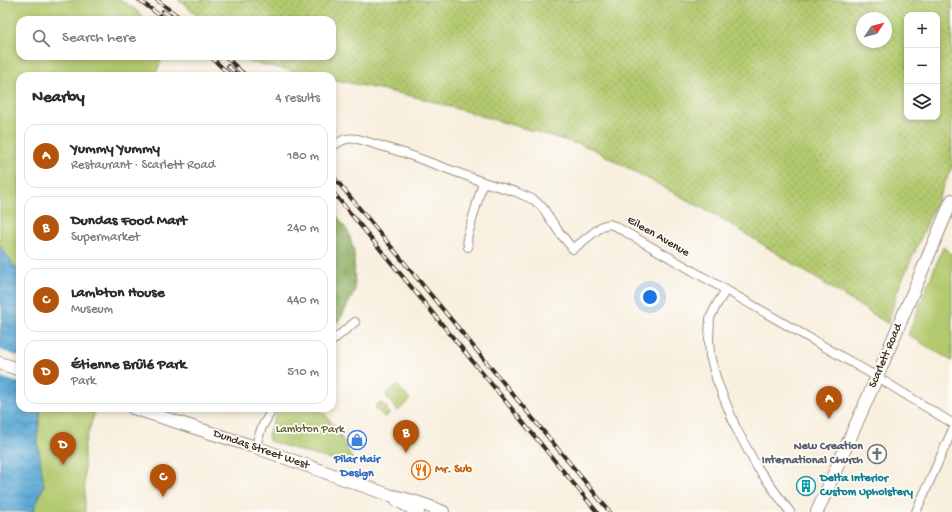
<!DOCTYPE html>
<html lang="en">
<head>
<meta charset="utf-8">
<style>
	:root { --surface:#fff; --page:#f7f7f7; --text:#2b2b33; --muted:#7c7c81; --line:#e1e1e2; --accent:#b45309 }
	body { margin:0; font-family:"Gochi Hand",sans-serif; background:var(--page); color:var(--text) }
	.controls { position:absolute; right:12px; top:12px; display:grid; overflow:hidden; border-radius:8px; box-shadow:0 2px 6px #0003 }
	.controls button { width:36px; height:36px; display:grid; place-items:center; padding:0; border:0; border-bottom:1px solid var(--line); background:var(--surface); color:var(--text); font:20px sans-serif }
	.compass { position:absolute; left:856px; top:12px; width:36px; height:36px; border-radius:50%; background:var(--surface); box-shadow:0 2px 6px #0003; rotate:55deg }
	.you { position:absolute; left:650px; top:297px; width:14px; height:14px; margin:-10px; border:3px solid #fff; border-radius:50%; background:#1a73e8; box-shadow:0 0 0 6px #1a73e833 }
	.badge { display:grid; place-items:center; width:26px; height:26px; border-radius:50%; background:var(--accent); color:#fff; font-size:13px; font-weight:700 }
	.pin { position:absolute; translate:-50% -33px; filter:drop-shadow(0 1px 2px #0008) }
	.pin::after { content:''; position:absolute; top:21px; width:14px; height:12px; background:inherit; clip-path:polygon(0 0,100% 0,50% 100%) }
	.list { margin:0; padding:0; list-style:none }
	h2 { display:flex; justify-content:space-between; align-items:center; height:52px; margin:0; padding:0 16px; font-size:17px }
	h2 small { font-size:13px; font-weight:400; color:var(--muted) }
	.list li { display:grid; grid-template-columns:26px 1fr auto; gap:12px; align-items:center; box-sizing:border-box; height:64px; margin:0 8px 8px; padding:0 8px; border:1px solid var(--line); border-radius:12px }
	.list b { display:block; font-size:15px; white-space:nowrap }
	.list p { margin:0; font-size:13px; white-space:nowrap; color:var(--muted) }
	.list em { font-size:13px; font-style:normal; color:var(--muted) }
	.icon { flex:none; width:22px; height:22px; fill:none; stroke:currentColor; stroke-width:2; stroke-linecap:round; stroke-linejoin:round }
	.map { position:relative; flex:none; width:952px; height:512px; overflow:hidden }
	.search { position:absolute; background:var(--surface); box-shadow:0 2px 6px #0003; left:16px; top:16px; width:320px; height:44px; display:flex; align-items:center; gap:10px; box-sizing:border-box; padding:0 14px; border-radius:12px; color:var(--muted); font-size:15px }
	.panel { position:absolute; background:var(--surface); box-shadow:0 2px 6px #0003; left:16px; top:72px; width:320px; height:340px; border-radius:12px }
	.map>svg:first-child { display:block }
	.grass { fill:url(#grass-dots); stroke:#767a46; fill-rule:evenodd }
	.forest { fill:url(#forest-crowns); stroke:#646c40 }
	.park { fill:#b2c96e; stroke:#767a46 }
	.water { fill:url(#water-waves); stroke:#4b6a7a }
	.pier { fill:#f8efde }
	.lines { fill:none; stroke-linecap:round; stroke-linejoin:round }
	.minor-casing { stroke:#9a8c7e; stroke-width:10 }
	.secondary-casing { stroke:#9a8c7e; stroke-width:14 }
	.minor { stroke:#fff; stroke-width:8 }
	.secondary { stroke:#fff; stroke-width:12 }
	.rail-casing { stroke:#3b2a1e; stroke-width:4 }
	.rail { stroke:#fdfcf7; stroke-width:2.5; stroke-dasharray:8; stroke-linecap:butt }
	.labels { text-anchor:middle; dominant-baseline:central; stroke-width:3.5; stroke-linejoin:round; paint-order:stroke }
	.street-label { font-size:12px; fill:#3b2a1e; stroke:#fdfcf7 }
	.park-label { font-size:12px; fill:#5f5a36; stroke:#fdfcf7 }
	.worship-label { font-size:12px; font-weight:bold; fill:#5b616d; stroke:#fdfcf7; text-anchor:end }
	.shop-label { font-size:12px; font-weight:bold; fill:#366cbe; stroke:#fdfcf7 }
	.food-label { font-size:12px; font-weight:bold; fill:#c56008; stroke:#fdfcf7; text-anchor:start }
	.culture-label { font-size:12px; font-weight:bold; fill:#0d838f; stroke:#fdfcf7; text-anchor:start }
</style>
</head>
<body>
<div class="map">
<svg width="952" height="512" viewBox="0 0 952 512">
	<defs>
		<pattern id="grass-dots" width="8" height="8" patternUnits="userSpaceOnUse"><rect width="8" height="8" fill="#b2c96e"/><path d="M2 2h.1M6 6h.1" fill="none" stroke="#92a35a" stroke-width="1.8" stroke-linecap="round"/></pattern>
		<pattern id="forest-crowns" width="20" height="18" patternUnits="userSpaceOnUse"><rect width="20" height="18" fill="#8dad61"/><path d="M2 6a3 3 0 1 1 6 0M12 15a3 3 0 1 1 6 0" fill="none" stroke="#748d4f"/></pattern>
		<pattern id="water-waves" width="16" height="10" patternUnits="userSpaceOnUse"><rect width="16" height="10" fill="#5ba9d5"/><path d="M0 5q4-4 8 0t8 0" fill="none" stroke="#4c8aac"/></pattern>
	</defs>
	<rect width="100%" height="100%" fill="#fdfcf7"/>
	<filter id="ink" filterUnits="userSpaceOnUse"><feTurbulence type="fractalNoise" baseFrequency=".025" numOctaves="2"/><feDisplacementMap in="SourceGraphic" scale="8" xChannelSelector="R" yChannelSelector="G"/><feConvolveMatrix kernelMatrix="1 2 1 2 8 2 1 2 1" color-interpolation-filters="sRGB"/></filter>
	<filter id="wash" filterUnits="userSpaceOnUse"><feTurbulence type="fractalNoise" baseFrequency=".012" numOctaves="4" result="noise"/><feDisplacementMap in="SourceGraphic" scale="16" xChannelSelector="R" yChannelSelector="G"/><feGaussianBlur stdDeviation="0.9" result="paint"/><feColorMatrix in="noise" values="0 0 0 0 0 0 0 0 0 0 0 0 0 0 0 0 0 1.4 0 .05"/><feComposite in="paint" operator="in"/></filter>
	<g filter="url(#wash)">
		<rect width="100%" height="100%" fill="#f8efde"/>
		<path class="grass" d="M 178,0 L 952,0 L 952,167 L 897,292 L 888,324 L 724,220 L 591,148 L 420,98 L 332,79 L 332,76 L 317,76 L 250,62 L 244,56 L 332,56 L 332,20 L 202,20 L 184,4 ZM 907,15 L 937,15 L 937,117 L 907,117 ZM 862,18 L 886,18 L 886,42 L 862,42 Z"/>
		<polygon class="forest" points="332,209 349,233 354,252 355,291 342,316 332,329"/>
		<g class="park">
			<polygon points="0,0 121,0 137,11 146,20 20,20 20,56 163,56 155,76 20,76 20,274 0,246"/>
			<polygon points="943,247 952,254 952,361 908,335"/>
			<polygon points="397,385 410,400 398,411 385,395"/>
			<path d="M 380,403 C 385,404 388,409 389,414 L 384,417 L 376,409 L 376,405 Z"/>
			<polygon points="41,408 83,408 95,412 84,446 85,512 33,512 44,485 37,438"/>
			<polygon points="279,408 320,408 338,431 355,465 310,454 269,441 268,434"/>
		</g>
		<path class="water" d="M 0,246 L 20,274 L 20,408 L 41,408 L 37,438 L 44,485 L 33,512 L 0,512 L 0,328 C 2,322 4,310 0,304 Z"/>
		<polygon class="pier" points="0,350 20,357 20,383 0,377"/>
	</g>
	<g filter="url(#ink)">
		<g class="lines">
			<g class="minor-casing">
				<g id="minor">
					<path d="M 333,146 C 342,140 346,137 358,139 L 404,153 L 483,182 L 516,192 L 534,200 L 543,208 L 559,232 L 573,249 L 602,226 L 609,224 L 615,226 L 726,290 L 877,377 L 952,423"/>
					<polyline points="468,247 467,238 483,182"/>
					<polyline points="726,290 717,304 710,318 709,339 710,356 717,381 736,428 757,467 790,512"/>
					<polyline points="332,341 355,322"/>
					<polyline points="255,447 262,427 273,408"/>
					<polyline points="916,512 952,431"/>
				</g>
			</g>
			<g class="secondary-casing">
				<g id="secondary">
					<polyline points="0,363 20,370"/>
					<path d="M 133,408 L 255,447 L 389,495 C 408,499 425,504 443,512"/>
					<polyline points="397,500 418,512"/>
					<polyline points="817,512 877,377 952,200"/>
				</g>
			</g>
			<use href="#minor" class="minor"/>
			<use href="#secondary" class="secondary"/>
			<g class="rail-casing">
				<g id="rail">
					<polyline points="139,0 166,20"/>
					<polyline points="157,0 183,20"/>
					<polyline points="163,11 175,20"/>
					<polyline points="210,56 231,76"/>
					<polyline points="225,56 246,76"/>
					<polyline points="228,66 239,76"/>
					<polyline points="332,175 610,512"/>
					<polyline points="332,191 597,512"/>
				</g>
			</g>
			<use href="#rail" class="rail"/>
		</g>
	</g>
	<defs>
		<g id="shop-ring" transform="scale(1)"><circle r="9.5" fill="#fdfcf7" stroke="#3f7fe0" stroke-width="1.5"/><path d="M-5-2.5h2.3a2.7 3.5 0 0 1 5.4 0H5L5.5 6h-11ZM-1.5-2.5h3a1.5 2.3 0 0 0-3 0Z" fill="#3f7fe0"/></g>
		<g id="church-ring" transform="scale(1)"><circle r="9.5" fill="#fdfcf7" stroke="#6b7280" stroke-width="1.5"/><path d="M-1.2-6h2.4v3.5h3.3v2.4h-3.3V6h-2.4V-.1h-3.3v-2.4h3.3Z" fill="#6b7280"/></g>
		<g id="restaurant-ring" transform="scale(1)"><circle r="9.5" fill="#fdfcf7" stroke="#e8710a" stroke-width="1.5"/><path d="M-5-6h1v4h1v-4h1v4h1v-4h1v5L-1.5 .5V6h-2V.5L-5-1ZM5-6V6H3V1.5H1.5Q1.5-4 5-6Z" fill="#e8710a"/></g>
		<g id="building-ring" transform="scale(1)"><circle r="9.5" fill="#fdfcf7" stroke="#0f9aa8" stroke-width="1.5"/><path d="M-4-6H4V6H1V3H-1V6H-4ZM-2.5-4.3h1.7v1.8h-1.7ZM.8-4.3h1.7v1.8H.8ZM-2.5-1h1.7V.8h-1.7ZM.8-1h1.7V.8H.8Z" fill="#0f9aa8"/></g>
	</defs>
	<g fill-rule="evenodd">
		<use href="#shop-ring" x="357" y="440"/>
		<use href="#church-ring" x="877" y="454"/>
		<use href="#restaurant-ring" x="421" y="470"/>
		<use href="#building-ring" x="806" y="486"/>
	</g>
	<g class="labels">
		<g class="street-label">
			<text transform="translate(658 237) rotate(30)">Eileen Avenue</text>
			<text transform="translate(886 356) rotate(-67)">Scarlett Road</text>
			<text transform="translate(261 450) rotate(19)">Dundas Street West</text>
		</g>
		<g class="park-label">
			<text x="310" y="430">Lambton Park</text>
		</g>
		<g class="worship-label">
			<text x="863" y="447">New Creation<tspan x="863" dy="14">International Church</tspan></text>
		</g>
		<g class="shop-label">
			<text x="357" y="460">Pilar Hair<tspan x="357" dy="14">Design</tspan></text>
		</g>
		<g class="food-label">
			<text x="435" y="470">Mr. Sub</text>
		</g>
		<g class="culture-label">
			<text x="820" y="479">Delta Interior<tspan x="820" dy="14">Custom Upholstery</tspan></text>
		</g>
	</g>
</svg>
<div class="controls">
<button>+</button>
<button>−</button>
<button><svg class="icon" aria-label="layers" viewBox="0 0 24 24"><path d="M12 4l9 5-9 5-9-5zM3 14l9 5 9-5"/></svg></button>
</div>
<svg class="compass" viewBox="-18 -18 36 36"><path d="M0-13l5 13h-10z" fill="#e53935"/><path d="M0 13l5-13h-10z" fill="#7c7c81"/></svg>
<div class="you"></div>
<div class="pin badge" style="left:829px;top:419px">A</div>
<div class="pin badge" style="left:406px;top:453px">B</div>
<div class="pin badge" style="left:163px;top:497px">C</div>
<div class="pin badge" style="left:63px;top:465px">D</div>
<div class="search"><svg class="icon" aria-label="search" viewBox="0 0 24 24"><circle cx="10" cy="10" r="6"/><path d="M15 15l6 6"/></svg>Search here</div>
<section class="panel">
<h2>Nearby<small>4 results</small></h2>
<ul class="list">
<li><span class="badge">A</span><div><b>Yummy Yummy</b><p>Restaurant · Scarlett Road</p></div><em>180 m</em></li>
<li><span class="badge">B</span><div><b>Dundas Food Mart</b><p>Supermarket</p></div><em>240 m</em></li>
<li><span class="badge">C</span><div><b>Lambton House</b><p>Museum</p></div><em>440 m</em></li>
<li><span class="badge">D</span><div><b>Étienne Brûlé Park</b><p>Park</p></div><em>510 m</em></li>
</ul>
</section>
</div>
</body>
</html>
